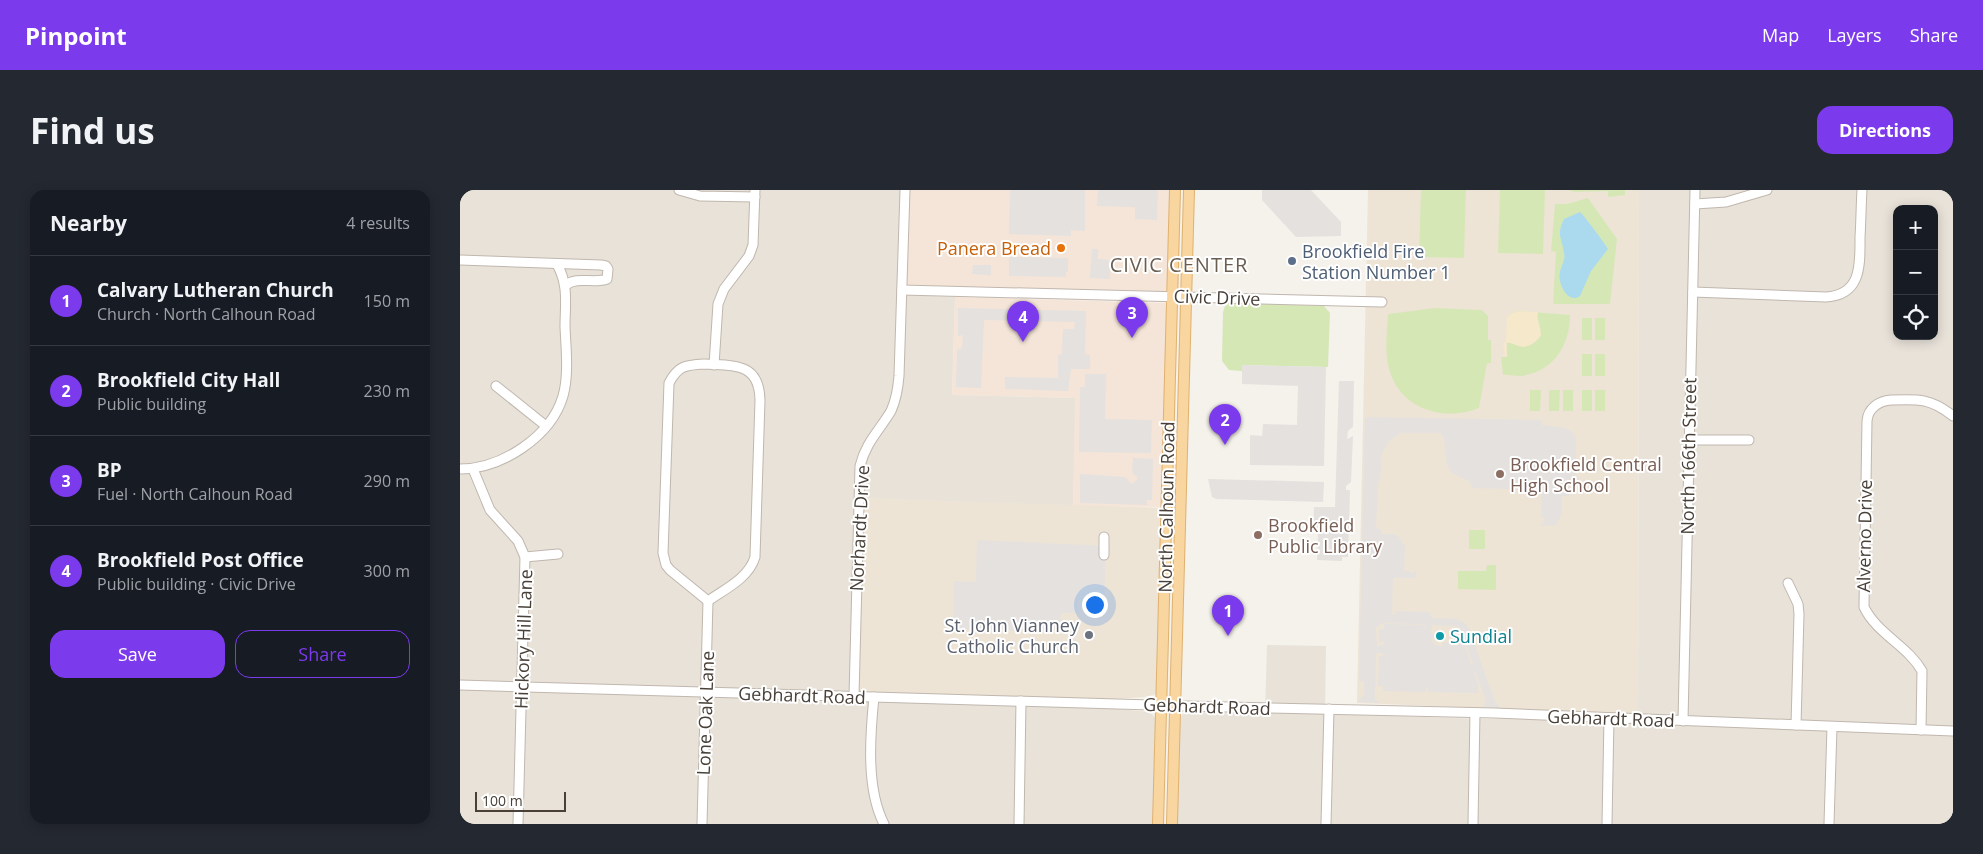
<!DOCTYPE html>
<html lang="en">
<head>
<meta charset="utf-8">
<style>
	:root { --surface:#171b24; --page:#242831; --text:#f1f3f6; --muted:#9ea1a6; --line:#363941; --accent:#7c3aed }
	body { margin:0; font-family:"Open Sans",sans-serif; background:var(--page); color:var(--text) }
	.controls { position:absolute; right:15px; top:15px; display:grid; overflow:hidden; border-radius:10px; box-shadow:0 2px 12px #0003 }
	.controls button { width:45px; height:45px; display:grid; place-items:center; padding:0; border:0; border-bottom:1px solid var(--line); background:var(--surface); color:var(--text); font:25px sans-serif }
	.scale { position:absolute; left:15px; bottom:12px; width:91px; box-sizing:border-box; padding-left:5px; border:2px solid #494139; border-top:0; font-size:14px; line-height:18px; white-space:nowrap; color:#494139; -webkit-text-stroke:4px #fff; paint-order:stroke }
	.you { position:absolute; left:634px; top:414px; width:18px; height:18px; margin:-12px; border:4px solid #fff; border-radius:50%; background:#1a73e8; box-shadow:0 0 0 8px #1a73e833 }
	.badge { display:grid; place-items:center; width:32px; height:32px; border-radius:50%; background:var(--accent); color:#fff; font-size:16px; font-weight:700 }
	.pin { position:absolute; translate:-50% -41px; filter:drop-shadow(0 1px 2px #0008) }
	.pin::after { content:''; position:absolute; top:26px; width:18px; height:15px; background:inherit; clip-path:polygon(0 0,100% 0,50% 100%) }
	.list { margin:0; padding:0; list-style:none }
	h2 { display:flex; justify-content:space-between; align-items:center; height:65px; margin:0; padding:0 20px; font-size:21px }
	h2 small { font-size:16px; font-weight:400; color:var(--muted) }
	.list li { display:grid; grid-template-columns:32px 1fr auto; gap:15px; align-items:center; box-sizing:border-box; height:90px; padding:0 20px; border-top:1px solid var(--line) }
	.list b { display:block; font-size:19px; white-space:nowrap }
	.list p { margin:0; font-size:16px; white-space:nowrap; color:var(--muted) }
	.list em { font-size:16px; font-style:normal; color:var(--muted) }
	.actions { display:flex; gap:10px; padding:15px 20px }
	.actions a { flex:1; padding:11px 0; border:1px solid var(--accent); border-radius:15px; text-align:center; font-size:18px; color:var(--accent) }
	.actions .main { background:var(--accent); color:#fff }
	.icon { flex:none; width:28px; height:28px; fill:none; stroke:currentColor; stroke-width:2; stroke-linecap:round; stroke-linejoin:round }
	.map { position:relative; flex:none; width:1493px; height:634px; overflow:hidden; border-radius:15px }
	header { display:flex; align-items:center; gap:30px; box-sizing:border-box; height:70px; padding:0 25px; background:var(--accent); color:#fff }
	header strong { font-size:24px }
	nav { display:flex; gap:28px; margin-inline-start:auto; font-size:18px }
	.intro { display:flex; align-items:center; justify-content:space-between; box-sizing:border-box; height:120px; padding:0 30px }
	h1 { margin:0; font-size:35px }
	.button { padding:12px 22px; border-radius:15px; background:var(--accent); color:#fff; font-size:18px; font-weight:700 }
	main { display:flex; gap:30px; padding:0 30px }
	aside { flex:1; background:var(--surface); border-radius:15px; box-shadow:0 2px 12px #0003 }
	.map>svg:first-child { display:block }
	.residential { fill:#e8e2d9; fill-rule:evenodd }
	.commercial { fill:#f5e5d8 }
	.education { fill:#ede4d6 }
	.green { fill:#d6e7b6 }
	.sand { fill:#f6e8ca }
	.parking { fill:#e4e1df; fill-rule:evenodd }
	.water { fill:#abdaee }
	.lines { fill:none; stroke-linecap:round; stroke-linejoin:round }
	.minor-casing { stroke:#c0b7ae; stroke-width:11 }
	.major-casing { stroke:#dfb16f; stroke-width:12 }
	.minor { stroke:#fff; stroke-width:9 }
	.major { stroke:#f9d69f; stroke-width:10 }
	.food-dot { fill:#e8710a; stroke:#fff; stroke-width:2 }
	.service-dot { fill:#5c6f8a; stroke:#fff; stroke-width:2 }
	.education-dot { fill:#8d6e63; stroke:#fff; stroke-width:2 }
	.worship-dot { fill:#6b7280; stroke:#fff; stroke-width:2 }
	.culture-dot { fill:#0f9aa8; stroke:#fff; stroke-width:2 }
	.labels { text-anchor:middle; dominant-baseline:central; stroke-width:4; stroke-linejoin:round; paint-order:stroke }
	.food-label { font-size:18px; fill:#c56008; stroke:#fff; text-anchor:end }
	.service-label { font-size:18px; fill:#4e5e75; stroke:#fff; text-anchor:start }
	.street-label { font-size:18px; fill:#494139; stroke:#fff }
	.education-label { font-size:18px; fill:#785e54; stroke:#fff; text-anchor:start }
	.worship-label { font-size:18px; fill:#5b616d; stroke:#fff; text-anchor:end }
	.culture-label { font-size:18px; fill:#0d838f; stroke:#fff; text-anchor:start }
	.quarter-label { font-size:20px; letter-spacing:1px; fill:#6b5e51; stroke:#fff }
</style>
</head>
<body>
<header>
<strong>Pinpoint</strong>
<nav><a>Map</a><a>Layers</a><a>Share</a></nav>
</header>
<div class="intro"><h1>Find us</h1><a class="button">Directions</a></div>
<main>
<aside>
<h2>Nearby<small>4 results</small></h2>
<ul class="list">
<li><span class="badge">1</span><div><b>Calvary Lutheran Church</b><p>Church · North Calhoun Road</p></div><em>150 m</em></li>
<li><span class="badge">2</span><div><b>Brookfield City Hall</b><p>Public building</p></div><em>230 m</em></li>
<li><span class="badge">3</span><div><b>BP</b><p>Fuel · North Calhoun Road</p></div><em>290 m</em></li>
<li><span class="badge">4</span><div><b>Brookfield Post Office</b><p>Public building · Civic Drive</p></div><em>300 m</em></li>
</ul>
<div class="actions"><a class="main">Save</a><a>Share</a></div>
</aside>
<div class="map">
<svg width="1493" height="634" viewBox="0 0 1493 634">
	<rect width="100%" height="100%" fill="#f5f1eb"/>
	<g class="residential">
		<polygon points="0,0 441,0 437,77 439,81 439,105 495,107 492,205 616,208 613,316 397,308 389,508 627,516 690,522 696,529 694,634 0,634"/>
		<path d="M 1179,0 L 1493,0 L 1493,634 L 716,634 L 719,529 L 723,524 L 729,522 L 805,523 L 807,455 L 866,456 L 865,524 L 1027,529 L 1068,528 L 1178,533 ZM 1437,19 L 1474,19 L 1474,146 L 1437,146 Z"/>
	</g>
	<g class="commercial">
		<polygon points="445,0 710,0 708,93 704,105 442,100"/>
		<polygon points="495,107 705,113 707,121 701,317 613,316 615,208 492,205"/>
	</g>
	<g class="education">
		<polygon points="908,0 1179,0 1178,524 897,513"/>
		<polygon points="399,308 706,318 702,503 684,507 607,512 394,506"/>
	</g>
	<g class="green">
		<polygon points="961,0 1006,0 1004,68 959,67"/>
		<polygon points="1040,0 1085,0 1083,64 1038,63"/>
		<polygon points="1108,0 1165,0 1165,5 1148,7 1148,1 1115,2"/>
		<polygon points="1128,8 1157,49 1150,114 1093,114 1096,62 1091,61 1095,14 1107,14"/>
		<polygon points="770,113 864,116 870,123 868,177 783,175 782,181 769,180 762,171 763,122 765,116"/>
		<path d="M 975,118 L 1022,120 L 1028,126 L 1028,150 L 1031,150 L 1031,173 L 1027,173 L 1019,218 C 985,232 942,220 930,182 C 924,164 927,143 928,124 Z"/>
		<path d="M 1059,121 L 1110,125 C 1110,156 1093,182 1061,186 C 1053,186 1048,184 1043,185 L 1041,167 L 1047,167 L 1047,127 L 1052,123 Z"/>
		<rect x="1122" y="128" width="10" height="22"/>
		<rect x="1135" y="128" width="10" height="22"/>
		<rect x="1122" y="164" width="10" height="22"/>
		<rect x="1135" y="164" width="10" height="22"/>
		<polygon points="1070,200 1081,200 1080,221 1070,221"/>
		<polygon points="1089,200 1100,200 1099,221 1089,221"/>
		<rect x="1103" y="200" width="10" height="21"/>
		<rect x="1122" y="200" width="10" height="21"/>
		<rect x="1135" y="200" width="10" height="21"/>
		<rect x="1009" y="340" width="16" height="19"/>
		<polygon points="1027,375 1036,375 1036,400 998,399 998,381 1026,381"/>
	</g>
	<path class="sand" d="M 1059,121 L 1078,122 C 1076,129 1081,137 1081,145 C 1077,152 1068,159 1059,156 C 1053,155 1052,152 1046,153 L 1047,167 L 1045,167 L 1043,153 L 1046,152 L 1047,127 L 1052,123 Z"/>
	<g class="parking">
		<polygon points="550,0 625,0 625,41 611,40 611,46 549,44"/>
		<polygon points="638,0 698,0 697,30 675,29 675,17 637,16"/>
		<polygon points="802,0 851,0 881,32 881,46 836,47 802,10"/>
		<polygon points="632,59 638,59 638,69 650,70 650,89 630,88"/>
		<polygon points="549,67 608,68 608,82 606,82 606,87 549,86"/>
		<polygon points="513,75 531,75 531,85 512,84"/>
		<polygon points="498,118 626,121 625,164 630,165 630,179 611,179 608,201 545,199 545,187 598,188 598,165 602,164 603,139 614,139 615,132 524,130 521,198 496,197 497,160 502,158 503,145 498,146"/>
		<polygon points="782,175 866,177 864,276 790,275 790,245 802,246 803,234 837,235 838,196 782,194"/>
		<polygon points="625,184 646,184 645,229 692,230 691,263 619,262 620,197 625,197"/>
		<polygon points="879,191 894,191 893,237 888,241 887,249 893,246 891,292 886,296 886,300 890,300 888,367 882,367 882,371 857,370 858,343 853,342 854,317 875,317"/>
		<path d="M 905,227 L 1081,230 L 1082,235 L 1105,238 L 1112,242 L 1116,248 L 1116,285 L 1119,289 L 1110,296 L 1109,306 L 1102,306 L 1102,323 L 1096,335 L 1081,336 L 1081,333 L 1084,333 L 1085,328 L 1081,327 L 1081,300 L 1013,298 L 1009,291 L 992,283 L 987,275 L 984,248 L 980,243 L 941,243 L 929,251 L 922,263 L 920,287 L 918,295 L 916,337 L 921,340 L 921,344 L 934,344 L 938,346 L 945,356 L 944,381 L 949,381 L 950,383 L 956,381 L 956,388 L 933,388 L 932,424 L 937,425 L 934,421 L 969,422 L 972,428 L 997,429 L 1006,434 L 1010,441 L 1035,512 L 1040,518 L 1024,517 L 1026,510 L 1015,481 L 1014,482 L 1018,495 L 1018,503 L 968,502 L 967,497 L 965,502 L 923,501 L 923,496 L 918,496 L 919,466 L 923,466 L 923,463 L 917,463 L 916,465 L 915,509 L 919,513 L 898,512 L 904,505 L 904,491 L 899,491 ZM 922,433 L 964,434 L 967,439 L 965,440 L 965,435 L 924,434 L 924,439 L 919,439 L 919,452 L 924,452 L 924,455 L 917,456 L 916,438 ZM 972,435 L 995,436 L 1001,439 L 1013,474 L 1011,474 L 1004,453 L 983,452 L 982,457 L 974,454 L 971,449 L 974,447 L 974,444 L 971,443 Z"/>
		<polygon points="673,268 693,269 692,310 687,310 687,315 620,313 620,284 665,287 672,294 678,288 672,282"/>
		<polygon points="748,289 864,292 863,312 756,309 752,307"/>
		<polygon points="517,350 646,356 644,411 618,410 617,423 601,423 600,441 493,440 494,391 516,392"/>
	</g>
	<path class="water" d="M 1120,22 C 1123,24 1146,55 1148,59 L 1131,81 L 1120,106 C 1108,115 1097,93 1100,82 C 1101,76 1106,70 1104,63 C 1102,48 1096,45 1104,29 Z"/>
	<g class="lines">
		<g class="minor-casing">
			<g id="minor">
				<polyline points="219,0 240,6 295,7"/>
				<polyline points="1235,14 1266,12 1307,0"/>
				<path d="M 0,70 L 141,75 L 146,76 L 148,79 L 147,89 C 134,94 117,86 106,95"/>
				<polyline points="442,100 922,112"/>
				<path d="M 1233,102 L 1366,107 C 1402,105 1400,74 1400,47 C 1401,32 1401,16 1402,0"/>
				<path d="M 244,174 C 274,176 299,172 300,210 L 295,367 C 289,388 265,399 248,411 L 210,380 L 206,375 L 203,363 L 209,193 C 218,176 225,175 244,174 Z"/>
				<polyline points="254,175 258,114 264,99 289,66 293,55 295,0"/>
				<polyline points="36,196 86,236"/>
				<polyline points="1229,250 1289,250"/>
				<path d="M 0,279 C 41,279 91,247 103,206 C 109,185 106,159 105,137 C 105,114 109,96 97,74"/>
				<polyline points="13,279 30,320 58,351 65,367 58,634"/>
				<polyline points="644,365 644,347"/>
				<polyline points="65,367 98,364"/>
				<polyline points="1328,393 1338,414 1339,424 1336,535"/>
				<polyline points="0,495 725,516 1035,523 1493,541"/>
				<path d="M 394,506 L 400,276 C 406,252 419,241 431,221 C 436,210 438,198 439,186 L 445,0"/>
				<path d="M 414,507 C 410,546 406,599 424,634"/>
				<polyline points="1223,531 1235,0"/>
				<path d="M 1461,540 L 1462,481 C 1448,456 1417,444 1404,417 L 1407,231 C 1408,218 1419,211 1431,210 C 1458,209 1471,208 1493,226"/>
				<polyline points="242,634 248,411"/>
				<polyline points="559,634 561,511"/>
				<polyline points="866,634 869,519"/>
				<polyline points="1013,634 1015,523"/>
				<polyline points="1147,634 1149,528"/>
				<polyline points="1369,634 1372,537"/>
			</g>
		</g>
		<g class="major-casing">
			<g id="major">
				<polyline points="698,634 715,0"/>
				<polyline points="712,634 729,0"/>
			</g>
		</g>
		<use href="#minor" class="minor"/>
		<use href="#major" class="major"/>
	</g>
	<circle class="food-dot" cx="601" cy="58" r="5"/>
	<circle class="service-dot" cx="832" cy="71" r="5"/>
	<g class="education-dot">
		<circle cx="1040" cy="284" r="5"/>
		<circle cx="798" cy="345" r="5"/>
	</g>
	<circle class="worship-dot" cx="629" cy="445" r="5"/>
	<circle class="culture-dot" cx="980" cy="446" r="5"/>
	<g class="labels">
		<g class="food-label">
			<text x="591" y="58">Panera Bread</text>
		</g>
		<g class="service-label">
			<text x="842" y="61">Brookfield Fire<tspan x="842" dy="21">Station Number 1</tspan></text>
		</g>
		<g class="street-label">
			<text transform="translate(757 107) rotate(2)">Civic Drive</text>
			<text transform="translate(1228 266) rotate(-89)">North 166th Street</text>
			<text transform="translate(706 317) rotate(-89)">North Calhoun Road</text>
			<text transform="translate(399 338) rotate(-87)">Norhardt Drive</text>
			<text transform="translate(1404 346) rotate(-89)">Alverno Drive</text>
			<text transform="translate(63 449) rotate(-88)">Hickory Hill Lane</text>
			<text transform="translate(342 505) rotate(2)">Gebhardt Road</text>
			<text transform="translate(747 516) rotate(2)">Gebhardt Road</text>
			<text transform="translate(245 523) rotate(-88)">Lone Oak Lane</text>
			<text transform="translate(1151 528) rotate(2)">Gebhardt Road</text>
		</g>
		<g class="education-label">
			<text x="1050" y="274">Brookfield Central<tspan x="1050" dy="21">High School</tspan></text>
			<text x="808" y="335">Brookfield<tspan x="808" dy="21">Public Library</tspan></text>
		</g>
		<g class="worship-label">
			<text x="619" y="435">St. John Vianney<tspan x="619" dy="21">Catholic Church</tspan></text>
		</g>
		<g class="culture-label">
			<text x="990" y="446">Sundial</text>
		</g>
		<g class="quarter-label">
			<text x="719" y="74">CIVIC CENTER</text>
		</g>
	</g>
</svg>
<div class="controls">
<button>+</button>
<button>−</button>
<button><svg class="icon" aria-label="locate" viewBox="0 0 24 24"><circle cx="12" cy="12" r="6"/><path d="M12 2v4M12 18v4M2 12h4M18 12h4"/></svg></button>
</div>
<div class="scale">100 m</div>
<div class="you"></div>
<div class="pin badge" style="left:768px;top:446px">1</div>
<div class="pin badge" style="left:765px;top:255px">2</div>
<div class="pin badge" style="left:672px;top:148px">3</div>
<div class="pin badge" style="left:563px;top:152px">4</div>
</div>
</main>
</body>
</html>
